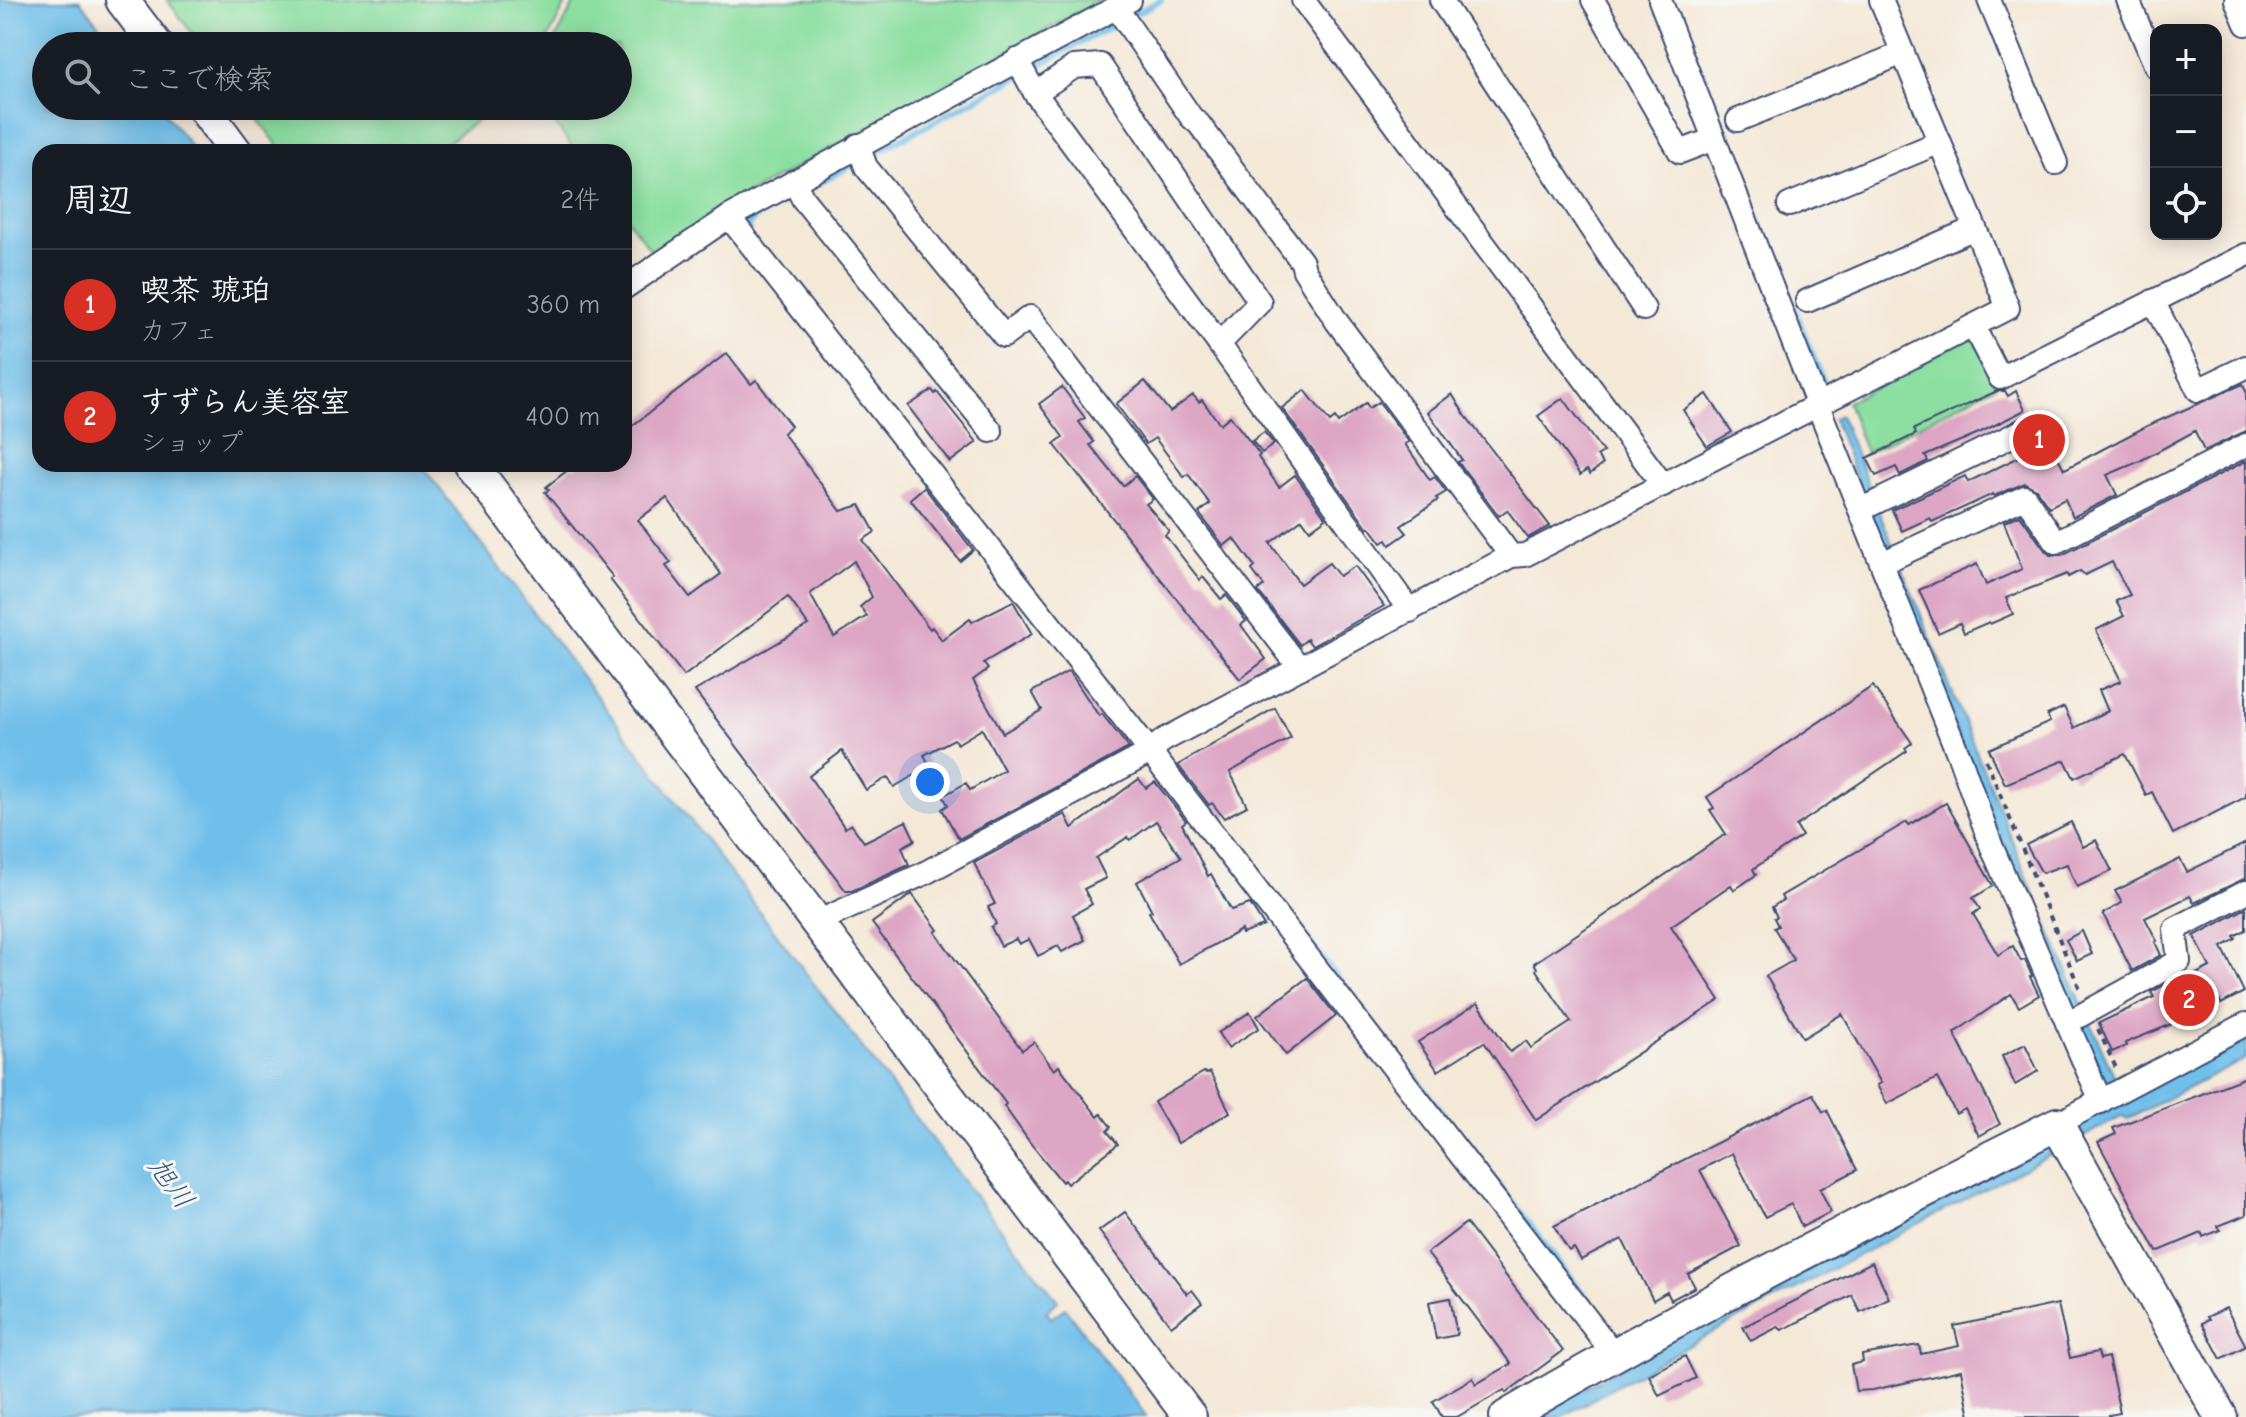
<!DOCTYPE html>
<html lang="ja">
<head>
<meta charset="utf-8">
<style>
	:root { --surface:#171b24; --page:#242831; --text:#f1f3f6; --muted:#9ea1a6; --line:#363941; --accent:#d93025 }
	body { margin:0; font-family:"Comic Neue","Klee One",sans-serif; background:var(--page); color:var(--text) }
	.controls { position:absolute; right:24px; top:24px; display:grid; overflow:hidden; border-radius:16px; box-shadow:0 4px 20px #0003 }
	.controls button { width:72px; height:72px; display:grid; place-items:center; padding:0; border:0; border-bottom:2px solid var(--line); background:var(--surface); color:var(--text); font:40px sans-serif }
	.you { position:absolute; left:930px; top:782px; width:28px; height:28px; margin:-20px; border:6px solid #fff; border-radius:50%; background:#1a73e8; box-shadow:0 0 0 12px #1a73e833 }
	.badge { display:grid; place-items:center; width:52px; height:52px; border-radius:50%; background:var(--accent); color:#fff; font-size:26px; font-weight:700 }
	.pin { position:absolute; translate:-50% -50%; border:4px solid #fff; box-shadow:0 2px 8px #0006 }
	.list { margin:0; padding:0; list-style:none }
	h2 { display:flex; justify-content:space-between; align-items:center; height:104px; margin:0; padding:0 32px; font-size:34px }
	h2 small { font-size:26px; font-weight:400; color:var(--muted) }
	.list li { display:grid; grid-template-columns:52px 1fr auto; gap:24px; align-items:center; box-sizing:border-box; height:112px; padding:0 32px; border-top:2px solid var(--line) }
	.list b { display:block; font-size:30px; white-space:nowrap }
	.list p { margin:0; font-size:26px; white-space:nowrap; color:var(--muted) }
	.list em { font-size:26px; font-style:normal; color:var(--muted) }
	.icon { flex:none; width:44px; height:44px; fill:none; stroke:currentColor; stroke-width:2; stroke-linecap:round; stroke-linejoin:round }
	.map { position:relative; flex:none; width:2246px; height:1417px; overflow:hidden }
	.search { position:absolute; background:var(--surface); box-shadow:0 4px 20px #0003; left:32px; top:32px; width:600px; height:88px; display:flex; align-items:center; gap:20px; box-sizing:border-box; padding:0 28px; border-radius:44px; color:var(--muted); font-size:30px }
	.panel { position:absolute; background:var(--surface); box-shadow:0 4px 20px #0003; left:32px; top:144px; width:600px; height:328px; border-radius:24px }
	.map>svg:first-child { display:block }
	.green { fill:#8cdfa1; stroke:#548780; stroke-width:2 }
	.water { fill:#70bfea; stroke:#4677a4; stroke-width:2 }
	.lines { fill:none; stroke-linecap:round; stroke-linejoin:round }
	.stream { stroke:#70bfea; stroke-width:6 }
	.building { fill:#dda6c4; fill-rule:evenodd }
	.street-casing { stroke:#3c4b70; stroke-width:26 }
	.secondary-casing { stroke:#3c4b70; stroke-width:36 }
	.path { stroke:#3c4b70; stroke-width:4; stroke-dasharray:6 6; stroke-linecap:butt }
	.street { stroke:#fff; stroke-width:22 }
	.secondary { stroke:#fff; stroke-width:32 }
	.labels { text-anchor:middle; dominant-baseline:central; stroke-width:6; stroke-linejoin:round; paint-order:stroke }
	.water-label { font-size:28px; font-style:italic; fill:#355a88; stroke:#f6f6f2 }
</style>
</head>
<body>
<div class="map">
<svg width="2246" height="1417" viewBox="0 0 2246 1417">
	<rect width="100%" height="100%" fill="#f6f6f2"/>
	<filter id="ink" filterUnits="userSpaceOnUse"><feTurbulence type="fractalNoise" baseFrequency=".0125" numOctaves="2"/><feDisplacementMap in="SourceGraphic" scale="16" xChannelSelector="R" yChannelSelector="G"/><feConvolveMatrix kernelMatrix="1 2 1 2 8 2 1 2 1" color-interpolation-filters="sRGB"/></filter>
	<filter id="wash" filterUnits="userSpaceOnUse"><feTurbulence type="fractalNoise" baseFrequency=".006" numOctaves="4" result="noise"/><feDisplacementMap in="SourceGraphic" scale="32" xChannelSelector="R" yChannelSelector="G"/><feGaussianBlur stdDeviation="1.8" result="paint"/><feColorMatrix in="noise" values="0 0 0 0 0 0 0 0 0 0 0 0 0 0 0 0 0 1.4 0 .05"/><feComposite in="paint" operator="in"/></filter>
	<g filter="url(#wash)">
		<rect width="100%" height="100%" fill="#f4e8d7"/>
		<g class="green">
			<polygon points="167,0 568,0 544,46 202,46"/>
			<polygon points="576,0 1101,0 720,209 653,253 624,215 624,152 576,152 542,106 618,106 618,46 552,46"/>
			<polygon points="248,106 496,106 435,152 283,152"/>
			<polygon points="1973,336 1996,385 1866,453 1847,402"/>
		</g>
		<g class="water">
			<polygon points="0,0 80,0 115,46 46,46 46,106 160,106 195,152 40,152 40,464 421,464 967,1186 1058,1301 1046,1312 1051,1318 1065,1308 1147,1417 0,1417"/>
			<path d="M 1840,415 L 2044,919 L 2125,1100 L 2246,1033 L 2246,1059 L 2127,1119 L 2123,1116 L 1702,1338 L 1561,1417 L 1533,1417 L 1698,1324 L 2116,1104 C 2009,882 1924,648 1833,419 Z"/>
		</g>
		<g class="lines">
			<g class="stream">
				<polyline points="1029,70 1161,0"/>
				<polyline points="1741,177 1828,393"/>
				<polyline points="749,229 746,226 759,215 1019,76"/>
				<polyline points="1293,920 1612,1331"/>
			</g>
		</g>
		<g id="blocks">
			<g class="building">
				<path d="M 727,353 L 751,384 L 756,380 L 791,426 L 783,433 L 841,511 L 860,505 L 875,532 L 863,540 L 930,629 L 932,627 L 942,640 L 970,619 L 972,622 L 1013,601 L 1032,634 L 983,663 L 988,669 L 973,680 L 1003,733 L 1042,710 L 1032,692 L 1069,671 L 1099,716 L 1102,714 L 1129,748 L 959,839 L 942,809 L 948,805 L 943,796 L 966,783 L 970,790 L 1004,770 L 982,729 L 957,744 L 954,739 L 924,755 L 930,766 L 894,787 L 888,777 L 866,790 L 842,751 L 809,776 L 845,828 L 851,824 L 864,842 L 906,821 L 915,840 L 902,847 L 909,865 L 852,891 L 846,891 L 695,691 L 808,625 L 788,597 L 684,676 L 610,579 L 613,577 L 545,492 L 549,490 L 546,487 L 573,466 L 575,469 L 580,464 L 624,464 L 624,432 ZM 667,498 L 721,574 L 690,597 L 666,566 L 671,563 L 638,520 ZM 854,561 L 872,597 L 860,607 L 867,616 L 834,637 L 810,594 Z"/>
				<polygon points="1145,381 1170,412 1193,395 1199,402 1202,400 1220,424 1230,416 1260,455 1258,457 1279,487 1295,475 1326,518 1310,530 1302,519 1270,543 1300,584 1329,563 1339,576 1355,566 1384,606 1312,646 1307,639 1300,645 1258,591 1264,586 1252,570 1255,567 1234,538 1224,546 1199,513 1210,504 1188,474 1184,477 1155,438 1146,444 1116,404"/>
				<polygon points="2243,384 2246,391 2246,431 2204,451 2195,431 2140,461 2107,475 2117,495 2073,517 2065,499 2049,507 2036,489 2025,483 1994,496 1993,494 1932,522 1930,518 1902,531 1892,510 1965,476 1968,482 2050,442 2064,469 2067,468 2147,426"/>
				<polygon points="1062,387 1085,418 1079,422 1094,442 1090,445 1123,486 1135,476 1153,499 1146,504 1169,531 1165,535 1200,580 1203,577 1221,599 1226,595 1246,621 1241,625 1266,659 1240,679 1054,444 1063,437 1039,404"/>
				<polygon points="932,390 935,394 937,392 977,442 950,462 908,406"/>
				<polygon points="1305,390 1330,422 1335,418 1338,423 1366,403 1369,408 1379,402 1409,442 1405,444 1430,480 1435,477 1446,492 1436,498 1438,500 1401,526 1407,533 1390,545 1387,540 1382,543 1370,527 1368,528 1282,408"/>
				<polygon points="1997,391 2005,391 2008,396 2016,391 2025,410 1981,432 1925,456 1928,461 1900,475 1896,467 1876,476 1867,458 1916,434 1914,429"/>
				<polygon points="1452,394 1465,415 1550,526 1528,538 1507,510 1499,516 1458,462 1462,460 1428,412"/>
				<polygon points="1707,394 1732,432 1707,446 1683,410"/>
				<polygon points="1563,398 1603,452 1597,456 1603,464 1590,474 1587,470 1580,475 1538,416"/>
				<polygon points="1264,432 1274,444 1262,453 1252,441"/>
				<polygon points="2246,461 2246,797 2173,834 2152,792 2146,795 2125,754 2074,778 2065,760 2005,784 1989,749 2050,722 2047,715 2064,707 2074,728 2108,711 2099,690 2121,681 2096,630 2124,616 2116,601 2130,595 2112,562 2085,575 2080,571 2068,577 2067,574 2006,598 2013,614 1990,624 1989,622 1964,633 1960,623 1938,633 1919,590 1977,564 1986,585 2022,569 2004,522 2020,515 2045,550 2050,555 2062,555"/>
				<polygon points="924,487 973,550 960,561 910,499"/>
				<polygon points="1873,686 1912,743 1905,748 1907,751 1796,826 1802,836 1753,869 1756,875 1734,890 1731,885 1671,926 1720,1000 1536,1120 1484,1042 1438,1071 1418,1042 1478,1003 1510,1052 1526,1041 1531,1048 1571,1022 1536,970 1537,968 1534,963 1726,834 1710,810 1714,808 1707,797"/>
				<polygon points="1275,708 1291,738 1230,772 1247,806 1224,818 1212,803 1209,805 1178,765"/>
				<polygon points="1139,779 1146,788 1155,782 1186,821 1182,824 1208,876 1211,874 1231,910 1250,904 1264,926 1242,934 1241,930 1179,964 1149,912 1152,911 1137,882 1181,857 1156,821 1130,840 1128,837 1096,858 1106,878 1084,889 1092,904 1073,915 1085,940 1062,952 1058,946 1038,956 1029,939 1019,944 1016,939 1001,946 991,927 996,924 988,907 995,904 974,863 1065,814 1072,828"/>
				<polygon points="1946,803 1993,886 1973,898 1980,909 1973,914 1998,955 2013,946 2021,961 2025,960 2032,976 2030,977 2039,995 2019,1007 2011,994 1954,1033 2000,1124 1979,1136 1965,1109 1956,1114 1937,1078 1887,1104 1877,1085 1881,1083 1842,1014 1803,1038 1766,976 1794,960 1774,928 1778,926 1774,918 1777,917 1772,907 1783,900 1781,896 1907,822 1909,825"/>
				<polygon points="2071,822 2083,847 2096,840 2112,871 2077,887 2067,864 2042,873 2026,845"/>
				<polygon points="2246,843 2246,878 2194,903 2190,896 2145,918 2157,941 2155,942 2161,955 2132,971 2103,914 2122,903 2115,891 2180,859 2187,872"/>
				<polygon points="912,894 938,930 935,932 1022,1050 1034,1042 1054,1070 1059,1066 1098,1117 1101,1114 1111,1127 1107,1131 1118,1144 1067,1184 1064,1180 1062,1182 1031,1144 1004,1106 1006,1104 872,923"/>
				<polygon points="2246,908 2246,930 2234,936 2236,939 2222,947 2244,992 2221,1004 2220,1001 2189,1017 2125,1043 2126,1046 2112,1052 2099,1023 2154,997 2151,992 2172,981 2175,985 2210,967 2194,936"/>
				<polygon points="2082,931 2092,954 2077,961 2066,940"/>
				<polygon points="1307,978 1336,1016 1286,1055 1257,1016"/>
				<polygon points="1250,1012 1259,1028 1228,1048 1218,1033"/>
				<polygon points="2025,1044 2038,1071 2015,1085 2002,1056"/>
				<polygon points="1204,1072 1206,1074 1210,1072 1230,1112 1178,1143 1154,1102"/>
				<polygon points="2246,1077 2246,1215 2218,1226 2220,1230 2203,1237 2202,1233 2157,1252 2098,1142 2116,1134 2113,1128"/>
				<polygon points="1813,1094 1823,1112 1827,1110 1857,1170 1820,1189 1831,1212 1802,1227 1791,1204 1765,1217 1732,1153 1700,1170 1741,1246 1688,1274 1695,1287 1671,1300 1667,1292 1653,1300 1622,1239 1581,1260 1574,1248 1569,1251 1562,1240 1554,1226"/>
				<polygon points="1125,1212 1187,1294 1192,1290 1202,1303 1171,1326 1099,1231"/>
				<polygon points="1466,1223 1563,1351 1506,1393 1504,1390 1457,1417 1442,1417 1433,1401 1473,1378 1476,1384 1511,1364 1427,1253"/>
				<polygon points="1872,1262 1889,1298 1860,1312 1852,1295 1782,1330 1778,1327 1751,1341 1743,1327"/>
				<polygon points="1450,1298 1457,1335 1436,1339 1429,1302"/>
				<polygon points="2058,1304 2070,1358 2098,1352 2100,1359 2108,1357 2120,1413 2109,1415 2110,1417 1970,1417 1961,1370 1873,1390 1856,1391 1851,1365 1863,1362 1862,1355 1919,1345 1921,1354 1959,1346 1954,1326"/>
				<polygon points="2226,1308 2246,1346 2221,1359 2202,1323 2209,1320 2207,1317"/>
				<polygon points="1685,1356 1696,1378 1659,1396 1649,1375"/>
			</g>
		</g>
	</g>
	<g filter="url(#ink)">
		<use href="#blocks" fill-opacity="0" stroke="#3c4b70" stroke-width="2"/>
		<g class="lines">
			<g class="street-casing">
				<g id="street">
					<polyline points="1303,0 1663,485"/>
					<polyline points="1441,0 1644,309"/>
					<polyline points="1593,0 1680,152 1714,139"/>
					<polyline points="1660,0 1818,406 1961,761 1991,845 2101,1102"/>
					<polyline points="1989,0 2056,163"/>
					<polyline points="2128,0 2156,67"/>
					<polyline points="2236,0 2246,24"/>
					<polyline points="1116,7 1191,117 1199,124 1302,262 1304,270 1337,322 1511,556"/>
					<polyline points="1017,60 1035,93 1219,344"/>
					<polyline points="1035,93 1074,67 1100,65 1260,302 1219,344 1410,611"/>
					<polyline points="1738,120 1903,53"/>
					<polyline points="858,145 866,167 1004,336 1030,317 1300,668"/>
					<polyline points="794,181 803,199 991,431"/>
					<polyline points="1789,205 1940,142"/>
					<polyline points="729,217 1145,745 1613,1353"/>
					<polyline points="624,288 729,217 1130,0"/>
					<polyline points="1807,301 1975,228"/>
					<polyline points="2153,301 2198,390 2246,367"/>
					<polyline points="1973,326 2000,378 2246,255"/>
					<polyline points="1860,510 2036,424"/>
					<polyline points="1882,563 2025,497 2056,542 2246,445"/>
					<polyline points="815,923 923,874 1143,756 1164,740 1511,556 1525,555 2008,308 1881,0"/>
					<polyline points="2067,1023 2179,961 2175,929 2246,892"/>
					<polyline points="2057,1124 2246,1024"/>
				</g>
			</g>
			<g class="secondary-casing">
				<g id="secondary">
					<polyline points="122,0 157,46"/>
					<polyline points="202,106 236,152"/>
					<polyline points="471,464 1190,1417"/>
					<path d="M 1506,1417 C 1685,1311 1871,1218 2057,1124 L 2221,1417"/>
				</g>
			</g>
			<g class="path">
				<polyline points="1986,760 2081,992"/>
				<polyline points="2098,1029 2116,1068"/>
			</g>
			<use href="#street" class="street"/>
			<use href="#secondary" class="secondary"/>
		</g>
	</g>
	<g class="labels">
		<g class="water-label">
			<text transform="translate(171 1183) rotate(54)">旭川</text>
		</g>
	</g>
</svg>
<div class="controls">
<button>+</button>
<button>−</button>
<button><svg class="icon" aria-label="locate" viewBox="0 0 24 24"><circle cx="12" cy="12" r="6"/><path d="M12 2v4M12 18v4M2 12h4M18 12h4"/></svg></button>
</div>
<div class="you"></div>
<div class="pin badge" style="left:2039px;top:440px">1</div>
<div class="pin badge" style="left:2189px;top:1000px">2</div>
<div class="search"><svg class="icon" aria-label="search" viewBox="0 0 24 24"><circle cx="10" cy="10" r="6"/><path d="M15 15l6 6"/></svg>ここで検索</div>
<section class="panel">
<h2>周辺<small>2件</small></h2>
<ul class="list">
<li><span class="badge">1</span><div><b>喫茶 琥珀</b><p>カフェ</p></div><em>360 m</em></li>
<li><span class="badge">2</span><div><b>すずらん美容室</b><p>ショップ</p></div><em>400 m</em></li>
</ul>
</section>
</div>
</body>
</html>
